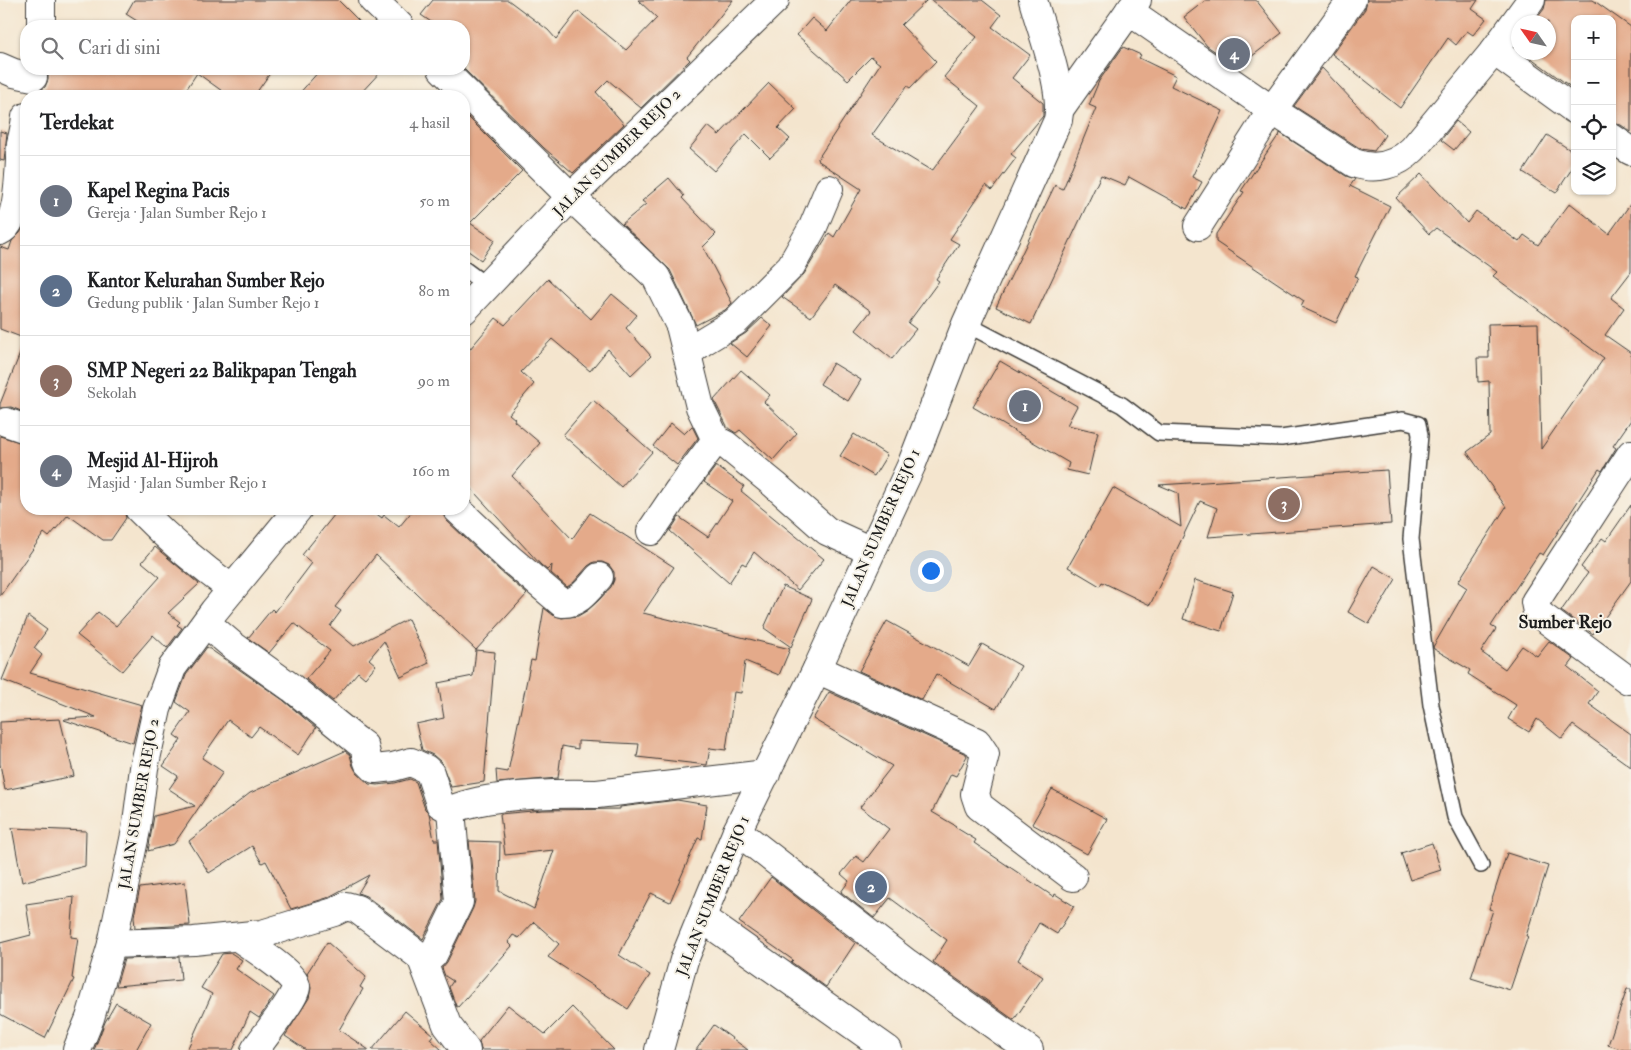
<!DOCTYPE html>
<html lang="id">
<head>
<meta charset="utf-8">
<style>
	:root { --surface:#fff; --page:#f2f2f2; --text:#202124; --muted:#757577; --line:#e0e0e0; --accent:#db2777 }
	body { margin:0; font-family:"IM FELL Double Pica",serif; background:var(--page); color:var(--text) }
	.controls { position:absolute; right:15px; top:15px; display:grid; overflow:hidden; border-radius:10px; box-shadow:0 1px 4px #0004 }
	.controls button { width:45px; height:45px; display:grid; place-items:center; padding:0; border:0; border-bottom:1px solid var(--line); background:var(--surface); color:var(--text); font:25px sans-serif }
	.compass { position:absolute; left:1511px; top:15px; width:45px; height:45px; border-radius:50%; background:var(--surface); box-shadow:0 1px 4px #0004; rotate:304deg }
	.you { position:absolute; left:930px; top:570px; width:18px; height:18px; margin:-12px; border:4px solid #fff; border-radius:50%; background:#1a73e8; box-shadow:0 0 0 8px #1a73e833 }
	.badge { display:grid; place-items:center; width:32px; height:32px; border-radius:50%; background:var(--accent); color:#fff; font-size:16px; font-weight:700 }
	.pin { position:absolute; translate:-50% -50%; border:2px solid #fff; box-shadow:0 1px 5px #0006 }
	.list { margin:0; padding:0; list-style:none }
	h2 { display:flex; justify-content:space-between; align-items:center; height:65px; margin:0; padding:0 20px; font-size:21px }
	h2 small { font-size:16px; font-weight:400; color:var(--muted) }
	.list li { display:grid; grid-template-columns:32px 1fr auto; gap:15px; align-items:center; box-sizing:border-box; height:90px; padding:0 20px; border-top:1px solid var(--line) }
	.list b { display:block; font-size:19px; white-space:nowrap }
	.list p { margin:0; font-size:16px; white-space:nowrap; color:var(--muted) }
	.list em { font-size:16px; font-style:normal; color:var(--muted) }
	.icon { flex:none; width:28px; height:28px; fill:none; stroke:currentColor; stroke-width:2; stroke-linecap:round; stroke-linejoin:round }
	.map { position:relative; flex:none; width:1631px; height:1050px; overflow:hidden }
	.search { position:absolute; background:var(--surface); box-shadow:0 1px 4px #0004; left:20px; top:20px; width:450px; height:55px; display:flex; align-items:center; gap:12px; box-sizing:border-box; padding:0 18px; border-radius:20px; color:var(--muted); font-size:19px }
	.panel { position:absolute; background:var(--surface); box-shadow:0 1px 4px #0004; left:20px; top:90px; width:450px; height:425px; border-radius:20px }
	.map>svg:first-child { display:block }
	.building { fill:#e4aa8a }
	.lines { fill:none; stroke-linecap:round; stroke-linejoin:round }
	.service-casing { stroke:#3c3a37; stroke-width:18 }
	.minor-casing { stroke:#3c3a37; stroke-width:30 }
	.service { stroke:#fff; stroke-width:15 }
	.minor { stroke:#fff; stroke-width:28 }
	.labels { text-anchor:middle; dominant-baseline:central; stroke-width:4; stroke-linejoin:round; paint-order:stroke }
	.street-label { font-size:15px; fill:#1c1c1c; stroke:#f7f3e8 }
	.quarter-label { font-size:18px; font-weight:bold; fill:#1c1c1c; stroke:#f7f3e8 }
</style>
</head>
<body>
<div class="map">
<svg width="1631" height="1050" viewBox="0 0 1631 1050">
	<rect width="100%" height="100%" fill="#f7f3e8"/>
	<filter id="ink" filterUnits="userSpaceOnUse"><feTurbulence type="fractalNoise" baseFrequency=".02" numOctaves="2"/><feDisplacementMap in="SourceGraphic" scale="10" xChannelSelector="R" yChannelSelector="G"/><feConvolveMatrix kernelMatrix="1 2 1 2 8 2 1 2 1" color-interpolation-filters="sRGB"/></filter>
	<filter id="wash" filterUnits="userSpaceOnUse"><feTurbulence type="fractalNoise" baseFrequency=".0096" numOctaves="4" result="noise"/><feDisplacementMap in="SourceGraphic" scale="20" xChannelSelector="R" yChannelSelector="G"/><feGaussianBlur stdDeviation="1.12" result="paint"/><feColorMatrix in="noise" values="0 0 0 0 0 0 0 0 0 0 0 0 0 0 0 0 0 1.4 0 .05"/><feComposite in="paint" operator="in"/></filter>
	<g filter="url(#wash)">
		<rect width="100%" height="100%" fill="#f4e5ce"/>
		<g id="blocks">
			<g class="building">
				<polygon points="134,0 338,0 364,26 145,26 126,14"/>
				<polygon points="433,0 508,0 548,30 556,39 578,11 626,50 657,18 638,0 733,0 687,57 690,60 641,108 608,80 596,92 624,124 573,173 544,148 464,69 464,26 437,26 421,15"/>
				<polygon points="851,0 927,0 901,25 936,61 910,88 907,86 872,135 932,171 980,106 944,77 977,37 931,0 982,0 1001,15 992,27 1030,55 1012,78 1043,103 1043,116 1011,154 1016,158 992,190 986,185 950,239 959,244 936,279 939,281 908,323 916,329 892,359 856,330 871,311 835,285 811,317 782,297 804,274 829,233 834,237 861,189 817,160 880,64 871,57 848,80 797,35 812,18 827,31"/>
				<polygon points="1206,0 1256,0 1282,33 1238,67 1207,46 1184,17"/>
				<polygon points="1367,0 1478,0 1472,9 1486,19 1473,35 1467,31 1456,45 1448,38 1400,108 1332,54 1365,9"/>
				<polygon points="1546,0 1593,0 1631,27 1631,132 1621,125 1612,123 1612,19 1575,19 1575,90 1523,52 1548,52 1548,22 1534,22 1544,9"/>
				<polygon points="1123,47 1141,55 1139,58 1176,76 1171,86 1223,111 1192,177 1202,182 1187,209 1129,177 1125,185 1101,175 1031,324 996,307 1055,185 1063,189 1096,108 1089,105 1099,81"/>
				<polygon points="1322,68 1385,135 1374,151 1361,149 1294,106"/>
				<polygon points="46,69 273,69 254,96 229,96 197,73 182,96 41,96 42,92 39,91 45,87 48,80 48,73"/>
				<polygon points="321,69 383,69 358,96 297,96"/>
				<polygon points="769,83 796,109 778,128 790,139 770,158 746,134 714,171 689,149 708,126 719,135"/>
				<polygon points="464,113 522,171 470,223 495,240 481,260 464,248"/>
				<polygon points="1456,121 1469,132 1454,150 1441,140"/>
				<polygon points="0,131 7,133 4,161 0,160"/>
				<polygon points="1280,133 1346,176 1355,179 1350,186 1390,206 1355,276 1358,277 1336,323 1301,307 1304,301 1216,242 1216,234 1244,192 1241,191 1278,136 1279,137"/>
				<polygon points="1547,135 1575,153 1575,164 1556,193 1523,172"/>
				<polygon points="1421,174 1467,223 1476,211 1519,242 1524,235 1538,245 1570,203 1609,234 1631,203 1631,272 1611,298 1624,308 1605,335 1631,353 1631,420 1613,446 1616,448 1602,471 1599,469 1543,555 1539,553 1491,626 1496,629 1481,652 1505,669 1522,646 1537,656 1549,641 1574,659 1568,667 1598,691 1589,704 1631,734 1631,767 1573,725 1562,739 1537,719 1529,732 1508,719 1516,705 1468,674 1470,670 1434,649 1433,647 1467,588 1458,582 1506,507 1467,452 1490,435 1489,381 1478,382 1477,358 1489,358 1488,324 1538,323 1541,449 1604,358 1493,276 1497,272 1436,228 1429,234 1396,198"/>
				<polygon points="669,178 684,196 682,198 716,234 703,247 732,303 725,310 696,325 670,270 622,224 646,204 642,201"/>
				<polygon points="26,222 26,339 0,329 0,247 9,250 12,241 20,233"/>
				<polygon points="548,279 591,319 612,294 637,315 626,328 651,356 631,375 608,349 590,371 552,339 521,372 534,384 509,414 515,419 514,421 540,443 512,476 572,539 590,513 674,567 643,613 790,649 779,675 745,661 741,693 734,692 726,750 710,748 707,765 637,757 639,744 578,741 578,749 562,746 558,778 497,783 496,770 508,772 531,660 535,661 544,608 553,615 562,618 578,616 588,610 598,601 611,587 614,580 614,572 609,565 602,562 594,562 588,566 573,583 567,587 551,573 552,565 547,570 541,565 464,481 464,356 496,318 505,325"/>
				<polygon points="762,318 772,326 747,357 730,343 746,333"/>
				<polygon points="25,341 26,413 11,407 0,408 0,404"/>
				<polygon points="1000,361 1077,406 1067,425 1098,432 1088,475 1067,470 1069,463 973,407"/>
				<polygon points="833,363 861,380 848,401 820,384"/>
				<polygon points="741,370 770,395 764,402 797,433 773,460 740,430 736,433 728,428 714,400"/>
				<polygon points="593,400 652,452 621,487 563,435"/>
				<polygon points="671,423 684,434 692,426 698,438 677,465 653,446"/>
				<polygon points="854,434 887,455 874,476 840,456"/>
				<polygon points="0,436 26,444 26,509 124,509 126,518 111,540 103,540 68,515 49,537 44,533 0,596"/>
				<polygon points="716,466 744,486 741,491 824,559 798,590 754,552 746,565 742,563 729,583 670,531 679,517 708,537 732,501 704,482"/>
				<polygon points="1387,470 1391,524 1208,537 1217,508 1200,501 1150,605 1102,582 1100,586 1068,567 1113,488 1181,527 1178,493 1159,485"/>
				<polygon points="1631,505 1631,581 1593,634 1561,611 1588,573 1581,567 1602,538 1606,541"/>
				<polygon points="339,509 370,509 382,518 384,515 399,527 414,509 438,509 442,512 446,520 499,570 527,594 476,650 495,652 484,782 451,787 441,762 433,755 422,750 416,724 444,718 438,683 473,676 476,650 376,555 335,607 341,611 330,626 354,646 408,619 429,663 401,677 384,641 369,659 376,665 365,678 358,672 333,701 306,679 330,651 294,623 269,653 248,638 272,609 275,612 312,563 302,555"/>
				<polygon points="155,547 199,584 168,613 180,622 177,625 182,628 167,648 153,635 122,671 77,635 98,612 116,626 160,577 142,562"/>
				<polygon points="1374,566 1396,579 1369,624 1348,612"/>
				<polygon points="1195,580 1233,592 1221,631 1183,619"/>
				<polygon points="783,586 812,599 791,647 764,628"/>
				<polygon points="28,616 47,630 34,648 42,655 30,673 142,705 133,743 64,720 65,719 96,717 2,680"/>
				<polygon points="887,621 969,666 982,644 1021,666 996,709 936,674 922,700 859,671"/>
				<polygon points="207,647 283,700 316,728 298,755 259,727 251,737 228,720 202,758 223,772 174,844 148,851 154,816 195,806 169,789 178,776 163,766 181,740 174,735 190,712 176,702 186,675"/>
				<polygon points="829,692 966,754 967,756 956,776 951,774 932,812 956,826 955,827 976,840 974,843 1054,897 1055,894 1074,906 1057,934 1039,923 1018,960 1043,977 1014,1020 933,962 947,940 890,898 874,918 841,892 849,881 841,874 856,856 864,862 889,829 860,807 892,766 813,719"/>
				<polygon points="60,719 74,776 5,790 0,764 0,722"/>
				<polygon points="345,751 350,755 353,766 357,773 369,784 377,785 395,783 410,779 416,782 425,809 429,813 434,840 438,840 443,899 423,939 366,896 358,893 369,875 327,898 291,909 266,861 262,863 252,846 209,873 189,841 250,793"/>
				<polygon points="1052,789 1107,819 1087,854 1032,824"/>
				<polygon points="677,800 707,805 702,839 698,838 670,902 651,893 619,955 650,975 628,1009 548,957 559,944 534,922 519,938 513,935 508,942 512,946 458,1007 456,1006 449,987 453,981 445,976 442,968 447,962 473,908 475,901 469,841 500,842 499,891 534,909 554,850 505,855 500,814 543,810 620,809 620,807"/>
				<polygon points="12,828 86,831 85,866 22,882"/>
				<polygon points="1432,843 1441,870 1410,880 1401,853"/>
				<polygon points="1507,853 1548,866 1526,936 1528,936 1510,990 1471,978 1493,910 1489,909"/>
				<polygon points="771,877 855,943 826,987 791,962 793,960 739,922"/>
				<polygon points="185,882 190,925 135,928 134,916 140,888"/>
				<polygon points="74,897 71,937 78,938 72,978 74,979 45,1038 0,1014 0,943 31,935 26,904"/>
				<polygon points="327,942 366,977 360,987 363,989 339,1030 369,1050 306,1050 285,1036 309,998 311,988 307,973"/>
				<polygon points="231,953 242,960 236,969 274,996 259,1018 250,1012 233,1050 187,1050 212,994 201,988 222,954"/>
				<polygon points="179,957 181,980 116,986 124,959"/>
				<polygon points="1627,989 1631,989 1631,1050 1624,1050 1608,1045"/>
				<polygon points="116,1003 151,1023 136,1050 94,1050 105,1022"/>
				<polygon points="508,1005 545,1034 572,1007 614,1050 481,1050 479,1041"/>
				<polygon points="405,1011 433,1035 430,1039 442,1050 372,1050"/>
				<polygon points="714,1025 748,1050 696,1050"/>
			</g>
		</g>
	</g>
	<g filter="url(#ink)">
		<use href="#blocks" fill-opacity="0" stroke="#3c3a37" stroke-width="1"/>
		<g class="lines">
			<g class="service-casing">
				<g id="service">
					<polyline points="464,269 487,286"/>
					<polyline points="966,324 1122,405 1159,433 1281,438 1403,420 1418,424 1420,435 1411,539 1431,705 1455,817 1481,865"/>
				</g>
			</g>
			<g class="minor-casing">
				<g id="minor">
					<polyline points="373,0 400,26"/>
					<path d="M 1129,11 L 1272,110 L 1354,163 C 1376,171 1397,165 1413,149 L 1494,51 L 1531,0"/>
					<polyline points="41,26 41,0"/>
					<polyline points="1494,51 1575,110"/>
					<polyline points="0,67 14,73 33,77"/>
					<polyline points="442,69 571,197 656,277 680,326 700,407 716,440 726,445 775,485 827,531 871,551"/>
					<polyline points="1059,110 1137,0"/>
					<polyline points="1612,138 1631,151"/>
					<polyline points="1198,226 1272,110 1352,0"/>
					<path d="M 0,231 C 21,222 19,163 21,143 C 23,135 25,126 26,117"/>
					<polyline points="464,310 571,197 775,0"/>
					<polyline points="687,354 702,342 735,322 791,266 813,227 829,189"/>
					<polyline points="6,422 26,429"/>
					<path d="M 139,509 C 169,540 197,564 232,589"/>
					<path d="M 457,509 L 510,559 L 562,603 C 579,604 589,588 599,577"/>
					<polyline points="651,531 678,491 716,440"/>
					<polyline points="206,623 232,645 292,688 356,740 364,746 368,762 375,769 393,767 411,762 426,769 430,773 440,804 451,810"/>
					<polyline points="817,669 977,742 985,754 975,794 979,806 1073,877"/>
					<polyline points="1628,680 1543,617 1537,612 1535,602 1631,454"/>
					<polyline points="737,831 907,963 1029,1050"/>
					<polyline points="702,918 888,1050"/>
					<path d="M 238,937 C 250,946 294,973 296,986 C 298,995 262,1039 255,1050"/>
					<path d="M 112,944 L 194,941 L 262,934 L 334,912 L 346,906 L 357,909 L 421,957 L 427,960 L 433,955 L 459,902 L 451,810 C 488,794 556,793 597,794 L 766,774"/>
					<polyline points="421,957 447,1025 466,1050"/>
					<polyline points="77,1050 90,1018 112,944 136,830 144,768 157,709 172,668 214,611 298,509"/>
					<path d="M 659,1050 L 684,960 L 737,831 L 817,669 L 911,466 L 966,324 L 1058,120 C 1064,88 1042,33 1033,0"/>
				</g>
			</g>
			<use href="#service" class="service"/>
			<use href="#minor" class="minor"/>
		</g>
	</g>
	<g class="labels">
		<g class="street-label">
			<text transform="translate(617 153) rotate(-45)">JALAN SUMBER REJO 2</text>
			<text transform="translate(881 528) rotate(-66)">JALAN SUMBER REJO 1</text>
			<text transform="translate(139 804) rotate(-80)">JALAN SUMBER REJO 2</text>
			<text transform="translate(713 896) rotate(-68)">JALAN SUMBER REJO 1</text>
		</g>
		<g class="quarter-label">
			<text x="1565" y="622">Sumber Rejo</text>
		</g>
	</g>
</svg>
<div class="controls">
<button>+</button>
<button>−</button>
<button><svg class="icon" aria-label="locate" viewBox="0 0 24 24"><circle cx="12" cy="12" r="6"/><path d="M12 2v4M12 18v4M2 12h4M18 12h4"/></svg></button>
<button><svg class="icon" aria-label="layers" viewBox="0 0 24 24"><path d="M12 4l9 5-9 5-9-5zM3 14l9 5 9-5"/></svg></button>
</div>
<svg class="compass" viewBox="-18 -18 36 36"><path d="M0-13l5 13h-10z" fill="#e53935"/><path d="M0 13l5-13h-10z" fill="#757577"/></svg>
<div class="you"></div>
<div class="pin badge" style="left:1025px;top:406px;background:#6b7280">1</div>
<div class="pin badge" style="left:871px;top:887px;background:#5c6f8a">2</div>
<div class="pin badge" style="left:1284px;top:504px;background:#8d6e63">3</div>
<div class="pin badge" style="left:1234px;top:54px;background:#6b7280">4</div>
<div class="search"><svg class="icon" aria-label="search" viewBox="0 0 24 24"><circle cx="10" cy="10" r="6"/><path d="M15 15l6 6"/></svg>Cari di sini</div>
<section class="panel">
<h2>Terdekat<small>4 hasil</small></h2>
<ul class="list">
<li><span class="badge" style="background:#6b7280">1</span><div><b>Kapel Regina Pacis</b><p>Gereja · Jalan Sumber Rejo 1</p></div><em>50 m</em></li>
<li><span class="badge" style="background:#5c6f8a">2</span><div><b>Kantor Kelurahan Sumber Rejo</b><p>Gedung publik · Jalan Sumber Rejo 1</p></div><em>80 m</em></li>
<li><span class="badge" style="background:#8d6e63">3</span><div><b>SMP Negeri 22 Balikpapan Tengah</b><p>Sekolah</p></div><em>90 m</em></li>
<li><span class="badge" style="background:#6b7280">4</span><div><b>Mesjid Al-Hijroh</b><p>Masjid · Jalan Sumber Rejo 1</p></div><em>160 m</em></li>
</ul>
</section>
</div>
</body>
</html>
